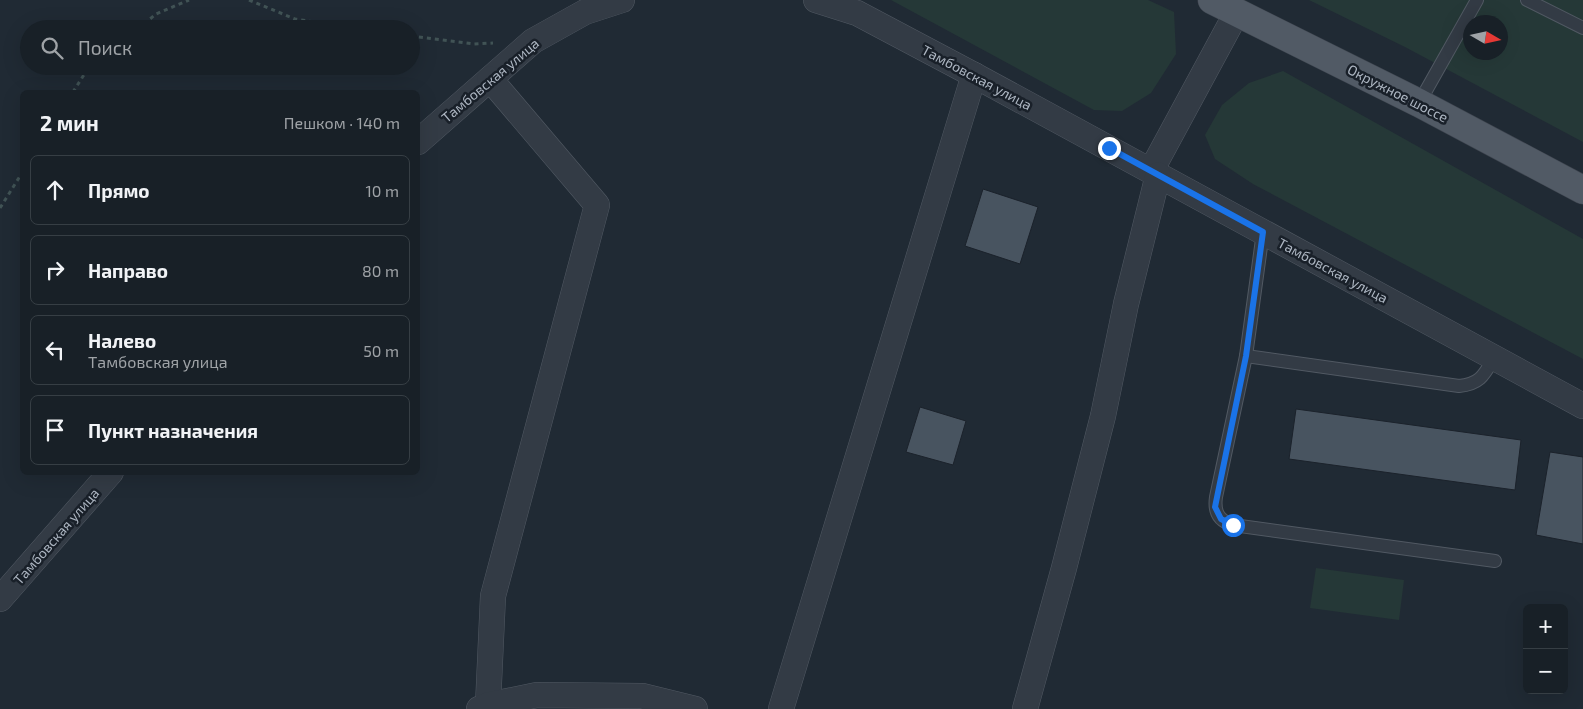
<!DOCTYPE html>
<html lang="ru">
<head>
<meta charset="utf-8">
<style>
	:root { --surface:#182027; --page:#21282f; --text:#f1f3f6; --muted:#9fa3a7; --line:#363e44 }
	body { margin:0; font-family:"Exo 2",sans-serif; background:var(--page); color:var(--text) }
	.controls { position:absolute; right:15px; bottom:15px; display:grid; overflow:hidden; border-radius:8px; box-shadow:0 5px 20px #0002 }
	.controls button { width:45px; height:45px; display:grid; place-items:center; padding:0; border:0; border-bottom:1px solid var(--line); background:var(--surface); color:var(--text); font:25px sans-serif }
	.compass { position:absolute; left:1463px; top:15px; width:45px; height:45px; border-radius:50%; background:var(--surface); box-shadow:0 5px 20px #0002; rotate:99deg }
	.stop { position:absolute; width:15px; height:15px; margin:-11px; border:4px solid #1a73e8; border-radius:50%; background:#fff }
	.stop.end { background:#1a73e8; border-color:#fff; box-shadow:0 1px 5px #0008 }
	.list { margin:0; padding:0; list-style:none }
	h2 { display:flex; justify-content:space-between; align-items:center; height:65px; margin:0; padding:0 20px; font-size:21px }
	h2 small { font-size:16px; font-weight:400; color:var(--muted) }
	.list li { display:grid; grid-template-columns:32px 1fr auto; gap:15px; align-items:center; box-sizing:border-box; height:70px; margin:0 10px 10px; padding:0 10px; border:1px solid var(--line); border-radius:8px }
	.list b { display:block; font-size:19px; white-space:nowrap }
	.list p { margin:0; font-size:16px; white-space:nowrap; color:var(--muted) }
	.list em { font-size:16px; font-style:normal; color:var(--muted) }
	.icon { flex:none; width:28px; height:28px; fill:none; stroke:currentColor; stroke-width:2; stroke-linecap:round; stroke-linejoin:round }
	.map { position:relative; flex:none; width:1583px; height:709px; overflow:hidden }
	.search { position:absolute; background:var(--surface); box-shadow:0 5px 20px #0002; left:20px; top:20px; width:400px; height:55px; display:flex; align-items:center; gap:12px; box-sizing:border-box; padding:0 18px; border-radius:28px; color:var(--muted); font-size:19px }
	.panel { position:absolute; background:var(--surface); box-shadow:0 5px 20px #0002; left:20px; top:90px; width:400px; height:385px; border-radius:8px }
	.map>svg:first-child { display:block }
	.green { fill:#253837; fill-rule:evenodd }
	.building { fill:#485460; stroke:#1b222b }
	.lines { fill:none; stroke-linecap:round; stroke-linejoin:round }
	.lane-casing { stroke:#515963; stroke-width:14 }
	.street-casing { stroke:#515963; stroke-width:26 }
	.primary-casing { stroke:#3d444e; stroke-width:29 }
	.path { stroke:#415355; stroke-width:3; stroke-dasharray:4 4; stroke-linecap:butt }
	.lane { stroke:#333b45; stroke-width:12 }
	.street { stroke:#333b45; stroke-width:25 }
	.primary { stroke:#515a65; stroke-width:28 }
	.route { stroke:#1a73e8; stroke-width:6 }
	.labels { text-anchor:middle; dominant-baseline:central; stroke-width:5; stroke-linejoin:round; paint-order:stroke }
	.street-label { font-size:14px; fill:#adb6c2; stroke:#192029 }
</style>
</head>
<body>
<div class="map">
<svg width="1583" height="709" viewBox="0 0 1583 709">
	<rect width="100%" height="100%" fill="#202a34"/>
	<g class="green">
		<polygon points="891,0 1148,0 1174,12 1176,54 1151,93 1122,111 1094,110"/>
		<path d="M 1309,0 L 1583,0 L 1583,142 L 1405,47 ZM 1470,22 L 1500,22 L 1500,52 L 1470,52 Z"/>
		<polygon points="1283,71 1583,239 1583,359 1253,184 1215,159 1205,135 1222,105 1249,83"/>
		<polygon points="1316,568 1404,580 1399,620 1310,608"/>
	</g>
	<g class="building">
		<polygon points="983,189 1038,207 1020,264 965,246"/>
		<polygon points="920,407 966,421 953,465 906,452"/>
		<polygon points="1296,409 1521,440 1515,490 1289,459"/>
		<polygon points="1550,452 1583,457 1583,544 1536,535"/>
	</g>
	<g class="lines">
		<g class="lane-casing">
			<g id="lane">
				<polyline points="1527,0 1583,28"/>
				<polyline points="1419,103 1477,0"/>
				<path d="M 1263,232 L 1246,356 L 1216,497 C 1214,511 1218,521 1233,525 L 1495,561"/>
				<path d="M 1246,356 L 1459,386 C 1480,384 1484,375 1494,358"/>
			</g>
		</g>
		<g class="street-casing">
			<g id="street">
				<polyline points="816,0 857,13 974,75 1583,406"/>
				<polyline points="418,142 533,41 585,12 622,0"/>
				<polyline points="1151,171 1237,12"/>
				<polyline points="0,599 111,472"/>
				<polyline points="488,705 493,596 597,205 490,79"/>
				<polyline points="479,709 488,705 537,695 642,696 695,709"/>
				<polyline points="781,709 974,75"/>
				<polyline points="1025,709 1064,568 1103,416 1126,304 1158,175"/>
			</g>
		</g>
		<g class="primary-casing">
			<polyline id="primary" points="1212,0 1419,103 1583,190"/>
		</g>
		<g class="path">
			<polyline points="249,0 295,19 360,29"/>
			<polyline points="138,29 156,14 189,0"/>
			<polyline points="411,36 474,44 493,43"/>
			<polyline points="73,92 87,70 92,66"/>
			<polyline points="0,208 22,173"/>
		</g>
		<use href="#lane" class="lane"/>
		<use href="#street" class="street"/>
		<use href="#primary" class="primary"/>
	</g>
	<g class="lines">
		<polyline class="route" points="1109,148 1263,232 1246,356 1215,507 1221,519 1233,525"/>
	</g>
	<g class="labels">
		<g class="street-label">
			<text transform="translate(977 77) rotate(28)">Тамбовская улица</text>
			<text transform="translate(490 80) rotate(-40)">Тамбовская улица</text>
			<text transform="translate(1398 93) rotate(27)">Окружное шоссе</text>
			<text transform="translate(1333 270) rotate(28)">Тамбовская улица</text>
			<text transform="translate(56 536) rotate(-49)">Тамбовская улица</text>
		</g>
	</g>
</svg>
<div class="controls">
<button>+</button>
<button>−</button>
</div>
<svg class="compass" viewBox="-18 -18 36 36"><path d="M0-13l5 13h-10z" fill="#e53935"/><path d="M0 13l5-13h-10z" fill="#9fa3a7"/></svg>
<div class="stop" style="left:1233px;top:525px"></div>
<div class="stop end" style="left:1109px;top:148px"></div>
<div class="search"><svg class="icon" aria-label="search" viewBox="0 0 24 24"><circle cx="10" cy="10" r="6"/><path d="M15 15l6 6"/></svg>Поиск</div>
<section class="panel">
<h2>2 мин<small>Пешком · 140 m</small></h2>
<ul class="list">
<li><svg class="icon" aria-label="ahead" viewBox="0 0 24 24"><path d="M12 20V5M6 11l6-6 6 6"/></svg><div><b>Прямо</b></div><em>10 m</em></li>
<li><svg class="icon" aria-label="right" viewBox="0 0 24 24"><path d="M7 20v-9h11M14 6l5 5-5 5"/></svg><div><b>Направо</b></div><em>80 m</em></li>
<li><svg class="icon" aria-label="left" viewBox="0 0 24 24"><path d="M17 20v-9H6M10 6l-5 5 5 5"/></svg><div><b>Налево</b><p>Тамбовская улица</p></div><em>50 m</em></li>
<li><svg class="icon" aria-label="arrive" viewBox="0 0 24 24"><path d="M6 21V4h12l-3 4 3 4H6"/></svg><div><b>Пункт назначения</b></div></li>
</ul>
</section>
</div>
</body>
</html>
